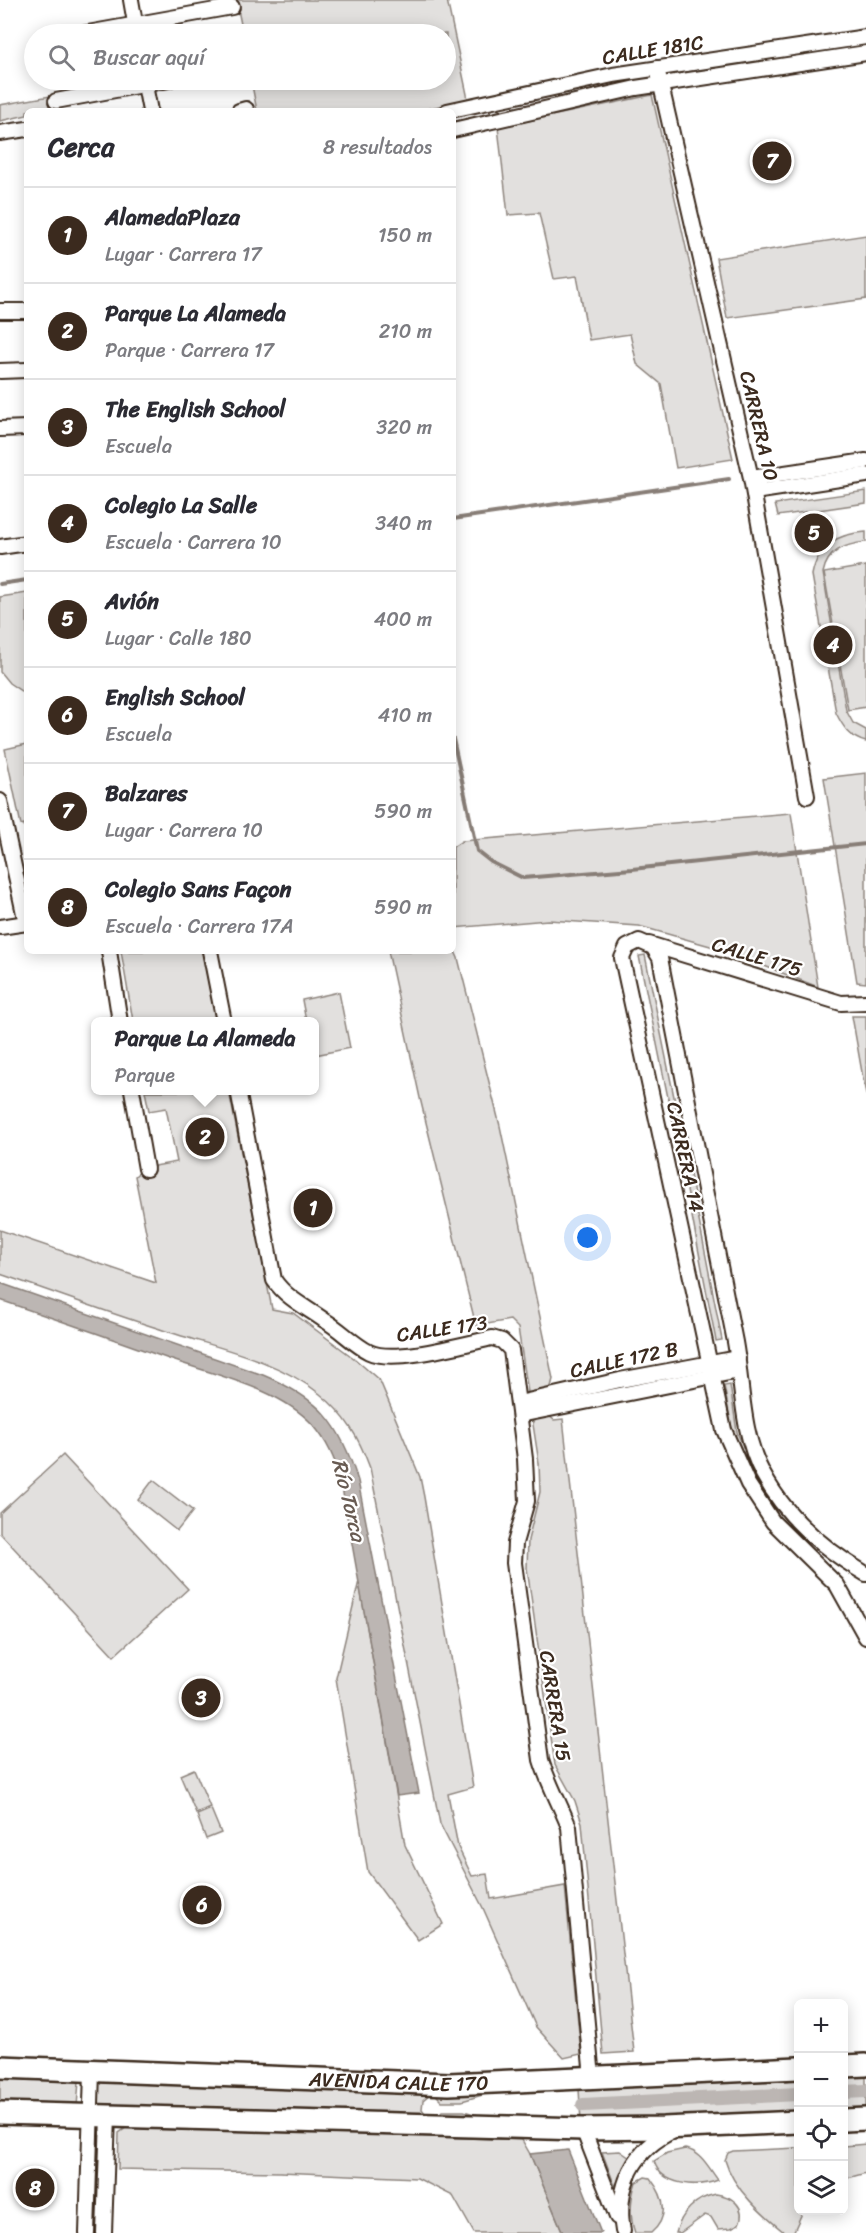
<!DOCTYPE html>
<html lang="es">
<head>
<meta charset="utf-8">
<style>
	:root { --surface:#fff; --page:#f2f2f3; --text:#2b2b33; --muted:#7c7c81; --line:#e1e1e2; --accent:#3b2a1e }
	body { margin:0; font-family:Sriracha,sans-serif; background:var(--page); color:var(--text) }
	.controls { position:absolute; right:18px; bottom:18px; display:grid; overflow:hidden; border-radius:9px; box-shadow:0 3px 15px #0003 }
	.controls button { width:54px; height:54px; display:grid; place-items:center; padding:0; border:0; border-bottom:2px solid var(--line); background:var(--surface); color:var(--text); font:30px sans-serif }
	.you { position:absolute; left:588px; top:1238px; width:21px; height:21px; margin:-15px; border:4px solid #fff; border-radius:50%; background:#1a73e8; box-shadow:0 0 0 9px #1a73e833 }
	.badge { display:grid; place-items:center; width:39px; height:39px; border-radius:50%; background:var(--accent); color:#fff; font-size:20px; font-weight:700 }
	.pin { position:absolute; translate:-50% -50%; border:3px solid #fff; box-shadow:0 2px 6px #0006 }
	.popup { position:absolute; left:91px; top:1017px; width:228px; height:78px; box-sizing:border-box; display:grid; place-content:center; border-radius:9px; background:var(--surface); filter:drop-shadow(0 2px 4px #0005); font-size:20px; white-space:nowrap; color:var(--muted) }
	.popup b { font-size:22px; color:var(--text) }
	.popup::after { content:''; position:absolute; left:50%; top:100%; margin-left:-12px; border:12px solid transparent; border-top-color:var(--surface) }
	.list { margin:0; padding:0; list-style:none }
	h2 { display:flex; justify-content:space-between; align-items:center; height:78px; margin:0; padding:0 24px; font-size:26px }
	h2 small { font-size:20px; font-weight:400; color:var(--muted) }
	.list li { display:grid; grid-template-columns:39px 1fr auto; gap:18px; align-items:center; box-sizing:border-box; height:96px; padding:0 24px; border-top:2px solid var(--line) }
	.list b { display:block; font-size:22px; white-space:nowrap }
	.list p { margin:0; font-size:20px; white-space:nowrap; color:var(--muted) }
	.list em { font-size:20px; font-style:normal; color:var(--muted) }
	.icon { flex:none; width:33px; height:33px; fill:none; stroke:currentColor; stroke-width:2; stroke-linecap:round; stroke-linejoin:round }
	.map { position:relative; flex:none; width:866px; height:2233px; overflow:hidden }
	.search { position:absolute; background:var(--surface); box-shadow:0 3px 15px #0003; left:24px; top:24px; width:432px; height:66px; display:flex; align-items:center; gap:15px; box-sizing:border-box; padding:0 21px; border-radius:33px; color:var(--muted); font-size:22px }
	.panel { position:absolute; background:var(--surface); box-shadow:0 3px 15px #0003; left:24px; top:108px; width:432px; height:846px; border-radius:9px }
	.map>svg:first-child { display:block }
	.green { fill:#e2e0de; stroke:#8e857e; stroke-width:1.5 }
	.water { fill:#bcb6b3; stroke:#887e77; stroke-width:1.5 }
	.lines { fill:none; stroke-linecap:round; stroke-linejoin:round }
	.stream { stroke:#887e77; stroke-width:4 }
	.canal { stroke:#bcb6b3; stroke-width:14 }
	.street-casing { stroke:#3b2a1e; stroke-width:18 }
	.primary-casing { stroke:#3b2a1e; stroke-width:26 }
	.street { stroke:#fff; stroke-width:14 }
	.primary { stroke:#fff; stroke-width:21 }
	.labels { text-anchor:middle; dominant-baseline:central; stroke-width:4.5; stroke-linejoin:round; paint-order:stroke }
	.street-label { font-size:20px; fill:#3b2a1e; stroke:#fff }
	.water-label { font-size:21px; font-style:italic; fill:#685b52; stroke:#fff }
</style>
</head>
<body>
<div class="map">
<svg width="866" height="2233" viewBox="0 0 866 2233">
	<rect width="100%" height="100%" fill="#fff"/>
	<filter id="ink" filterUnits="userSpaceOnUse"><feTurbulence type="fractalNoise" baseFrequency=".0167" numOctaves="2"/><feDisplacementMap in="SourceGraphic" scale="12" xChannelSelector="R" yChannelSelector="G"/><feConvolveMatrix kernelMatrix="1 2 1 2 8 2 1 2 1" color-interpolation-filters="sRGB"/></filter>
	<g filter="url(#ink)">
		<g class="green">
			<polygon points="236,0 447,0 468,99 419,111 257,111 251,80 446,80 446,34 243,34"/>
			<polygon points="652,95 733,459 676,468 661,384 637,364 630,334 589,340 577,276 554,279 539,213 508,215 498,127"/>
			<polygon points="50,96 53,110 27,111 27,115 0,121 0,105"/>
			<polygon points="866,235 866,299 727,318 716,258"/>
			<polygon points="866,491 866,503 778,516 775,504"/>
			<path d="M 866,532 L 866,542 C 845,544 827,551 823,573 L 846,710 L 853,723 L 866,730 L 866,742 C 850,738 843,727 836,713 L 812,575 C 818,545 836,534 866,532 Z"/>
			<polygon points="866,566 866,707 848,710 824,573"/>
			<polygon points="27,593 27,695 9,683 0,672 0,597"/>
			<polygon points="27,744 27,839 24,824 21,825 5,749"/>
			<polygon points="866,773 866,983 857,982 824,778"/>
			<polygon points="791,813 818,987 721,949 639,926 548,920 453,928 453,847 462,841"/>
			<polygon points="453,947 458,958 500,1126 553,1379 551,1387 546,1390 543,1395 548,1415 554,1420 563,1419 634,2052 603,2054 582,1823 575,1801 555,1765 527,1568 528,1540 540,1492 539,1463 518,1328 510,1320 476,1326 420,1098 388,951 453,951"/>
			<polygon points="121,951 202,951 216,1021 133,1021"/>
			<polygon points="645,955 682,1136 676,1137 639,956"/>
			<polygon points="339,992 350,1048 315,1055 314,1022 306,1021 302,1000"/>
			<polygon points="852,1016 866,1016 866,1095"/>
			<path d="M 145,1091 L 229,1091 L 272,1309 L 293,1313 L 355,1359 L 380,1381 L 420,1477 L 424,1497 L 473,1787 L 448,1794 L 458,1847 L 472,1876 L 487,1874 L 491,1899 L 565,1886 L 581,2054 L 564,2058 L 536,2027 L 483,1908 L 440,1824 L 370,1468 C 359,1438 346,1415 320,1394 C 275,1358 213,1347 160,1329 C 106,1312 53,1292 0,1274 L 0,1230 L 156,1283 L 135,1176 L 144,1168 L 177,1162 L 166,1108 L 149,1111 Z"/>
			<polygon points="685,1148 722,1340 716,1341 679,1149"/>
			<polygon points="730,1385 737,1432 757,1478 784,1518 819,1551 816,1555 781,1521 753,1480 733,1434 724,1386"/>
			<polygon points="63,1455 188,1589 114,1656 0,1533 0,1513"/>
			<polygon points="153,1480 193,1511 177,1531 138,1500"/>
			<polygon points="359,1581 405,1845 443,1924 418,1940 368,1872 336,1678"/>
			<polygon points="194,1769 210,1807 196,1813 180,1775"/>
			<polygon points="211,1809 221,1833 206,1839 197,1815"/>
			<polygon points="0,2076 76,2078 79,2081 77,2106 0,2106"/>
			<polygon points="866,2077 866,2110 844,2111 844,2078"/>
			<polygon points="798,2080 798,2113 581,2122 579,2089"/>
			<polygon points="99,2081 489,2093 462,2101 442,2101 436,2095 429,2095 423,2100 422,2109 427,2116 437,2116 442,2111 464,2111 488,2118 98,2106"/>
			<polygon points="129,2126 522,2140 530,2154 563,2233 474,2233 453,2196 417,2178 280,2172 118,2169 119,2133"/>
			<polygon points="866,2144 866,2173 844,2179 844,2146"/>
			<path d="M 798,2148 L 798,2210 L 803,2211 L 793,2233 L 785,2233 C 763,2215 733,2189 725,2160 L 728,2153 L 733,2151 Z"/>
			<path d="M 685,2149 C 701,2151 708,2167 718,2180 C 698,2188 661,2186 654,2161 L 667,2153 Z"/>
			<polygon points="620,2151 630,2158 615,2186 602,2152"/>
			<path d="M 645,2177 L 650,2178 C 664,2196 671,2216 651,2233 L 635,2233 C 629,2216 630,2200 636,2182 Z"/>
			<path d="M 716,2194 C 732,2196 747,2207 739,2224 L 731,2228 L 718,2229 L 711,2217 L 705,2215 L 680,2233 L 676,2233 C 681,2213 695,2198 716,2194 Z"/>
		</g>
		<g class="water">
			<path d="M 0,1283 L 263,1375 C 320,1399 340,1422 358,1481 L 419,1793 L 397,1796 L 341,1482 C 336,1461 328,1442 313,1425 C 279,1388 215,1375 169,1359 C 113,1339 56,1319 0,1300 Z"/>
			<polygon points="568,2150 601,2233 563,2233 530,2154"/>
		</g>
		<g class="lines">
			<g class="stream">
				<polyline points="453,519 729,479"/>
				<polyline points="0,584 27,580"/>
				<polyline points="453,739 477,851 491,862 523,878 632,869 866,844"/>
			</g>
			<g class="canal">
				<polyline points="844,2092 866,2091"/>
				<polyline points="583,2105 798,2094"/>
			</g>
			<g class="street-casing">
				<g id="street">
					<polyline points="131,0 137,34"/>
					<polyline points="82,34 232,7"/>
					<polyline points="657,68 751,478 807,796"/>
					<polyline points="144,80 150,111"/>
					<polyline points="56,101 169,80"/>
					<polyline points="239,111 246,109"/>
					<polyline points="447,111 613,75 866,37"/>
					<polyline points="453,130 636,88 866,53"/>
					<polyline points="0,133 27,129"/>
					<polyline points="0,311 27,311"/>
					<polyline points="0,371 27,370"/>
					<polyline points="0,429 27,428"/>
					<polyline points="751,478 866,461"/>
					<polyline points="754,492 866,475"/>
					<polyline points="0,547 27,543"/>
					<polyline points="0,801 26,923"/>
					<polyline points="0,927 27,923"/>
					<polyline points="649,944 841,1003 866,1002"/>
					<polyline points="109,951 120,1022"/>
					<polyline points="210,951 224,1022"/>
					<polyline points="132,1090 146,1169"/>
					<path d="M 238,1090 L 274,1280 C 287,1299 306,1307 324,1320 C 340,1329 353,1344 369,1352 C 394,1364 464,1344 492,1338 L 502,1341 L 511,1350 L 525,1459 L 527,1501 L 515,1543 L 514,1563 L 541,1760 C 548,1783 560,1804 569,1827 L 592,2078"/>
					<polyline points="519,1403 620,1380 738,1358"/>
					<polyline points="520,1415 739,1371"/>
					<path d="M 866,1574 C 825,1550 786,1517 763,1474 C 741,1433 743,1386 735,1342 C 710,1214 684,1086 660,958 L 653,947 L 639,941 L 627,947 L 622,958 L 724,1430 L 748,1484 L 773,1522 L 837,1585 L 866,1637"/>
					<polyline points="583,2129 617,2217"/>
					<path d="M 623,2231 C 615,2187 634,2148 675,2130"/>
					<polyline points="87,2233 92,2071"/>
					<polyline points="104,2233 108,2116"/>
				</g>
			</g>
			<g class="primary-casing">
				<g id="primary">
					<polyline points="844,2066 866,2065"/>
					<path id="s1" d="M 0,2067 L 449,2084 L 798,2068"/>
					<polyline points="0,2113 583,2129 663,2128 798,2122"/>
					<polyline points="844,2120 866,2119"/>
				</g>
			</g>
			<use href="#street" class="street"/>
			<use href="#primary" class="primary"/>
		</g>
	</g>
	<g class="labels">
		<g class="street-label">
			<text transform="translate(653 50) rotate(-9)">CALLE 181C</text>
			<text transform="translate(759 426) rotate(77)">CARRERA 10</text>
			<text transform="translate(757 957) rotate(17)">CALLE 175</text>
			<text transform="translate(685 1157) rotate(78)">CARRERA 14</text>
			<text transform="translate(442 1329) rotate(-8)">CALLE 173</text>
			<text transform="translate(624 1360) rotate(-12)">CALLE 172 B</text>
			<text transform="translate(555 1706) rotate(81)">CARRERA 15</text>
			<text stroke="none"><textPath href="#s1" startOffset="399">AVENIDA CALLE 170</textPath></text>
		</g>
		<g class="water-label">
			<text transform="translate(349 1500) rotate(76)">Río Torca</text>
		</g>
	</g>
</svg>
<div class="controls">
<button>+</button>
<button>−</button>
<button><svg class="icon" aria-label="locate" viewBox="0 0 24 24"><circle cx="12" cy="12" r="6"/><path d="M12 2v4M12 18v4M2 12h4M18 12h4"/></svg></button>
<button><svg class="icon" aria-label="layers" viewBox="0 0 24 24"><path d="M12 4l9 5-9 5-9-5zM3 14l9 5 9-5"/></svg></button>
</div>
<div class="you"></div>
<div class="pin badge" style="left:313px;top:1208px">1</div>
<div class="pin badge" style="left:205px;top:1137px">2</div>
<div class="popup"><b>Parque La Alameda</b>Parque</div>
<div class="pin badge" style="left:201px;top:1698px">3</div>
<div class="pin badge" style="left:833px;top:645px">4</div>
<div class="pin badge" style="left:814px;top:533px">5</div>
<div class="pin badge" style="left:202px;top:1905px">6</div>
<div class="pin badge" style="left:772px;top:161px">7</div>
<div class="pin badge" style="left:35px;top:2188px">8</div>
<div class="search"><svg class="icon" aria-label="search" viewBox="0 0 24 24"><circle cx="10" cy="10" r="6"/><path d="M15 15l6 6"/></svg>Buscar aquí</div>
<section class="panel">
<h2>Cerca<small>8 resultados</small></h2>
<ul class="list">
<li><span class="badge">1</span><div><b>AlamedaPlaza</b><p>Lugar · Carrera 17</p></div><em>150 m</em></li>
<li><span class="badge">2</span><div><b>Parque La Alameda</b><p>Parque · Carrera 17</p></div><em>210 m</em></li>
<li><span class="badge">3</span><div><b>The English School</b><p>Escuela</p></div><em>320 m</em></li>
<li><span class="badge">4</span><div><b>Colegio La Salle</b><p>Escuela · Carrera 10</p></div><em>340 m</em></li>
<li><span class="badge">5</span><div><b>Avión</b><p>Lugar · Calle 180</p></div><em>400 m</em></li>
<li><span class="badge">6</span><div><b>English School</b><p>Escuela</p></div><em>410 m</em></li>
<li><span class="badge">7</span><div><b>Balzares</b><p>Lugar · Carrera 10</p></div><em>590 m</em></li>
<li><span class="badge">8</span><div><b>Colegio Sans Façon</b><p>Escuela · Carrera 17A</p></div><em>590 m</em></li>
</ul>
</section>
</div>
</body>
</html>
